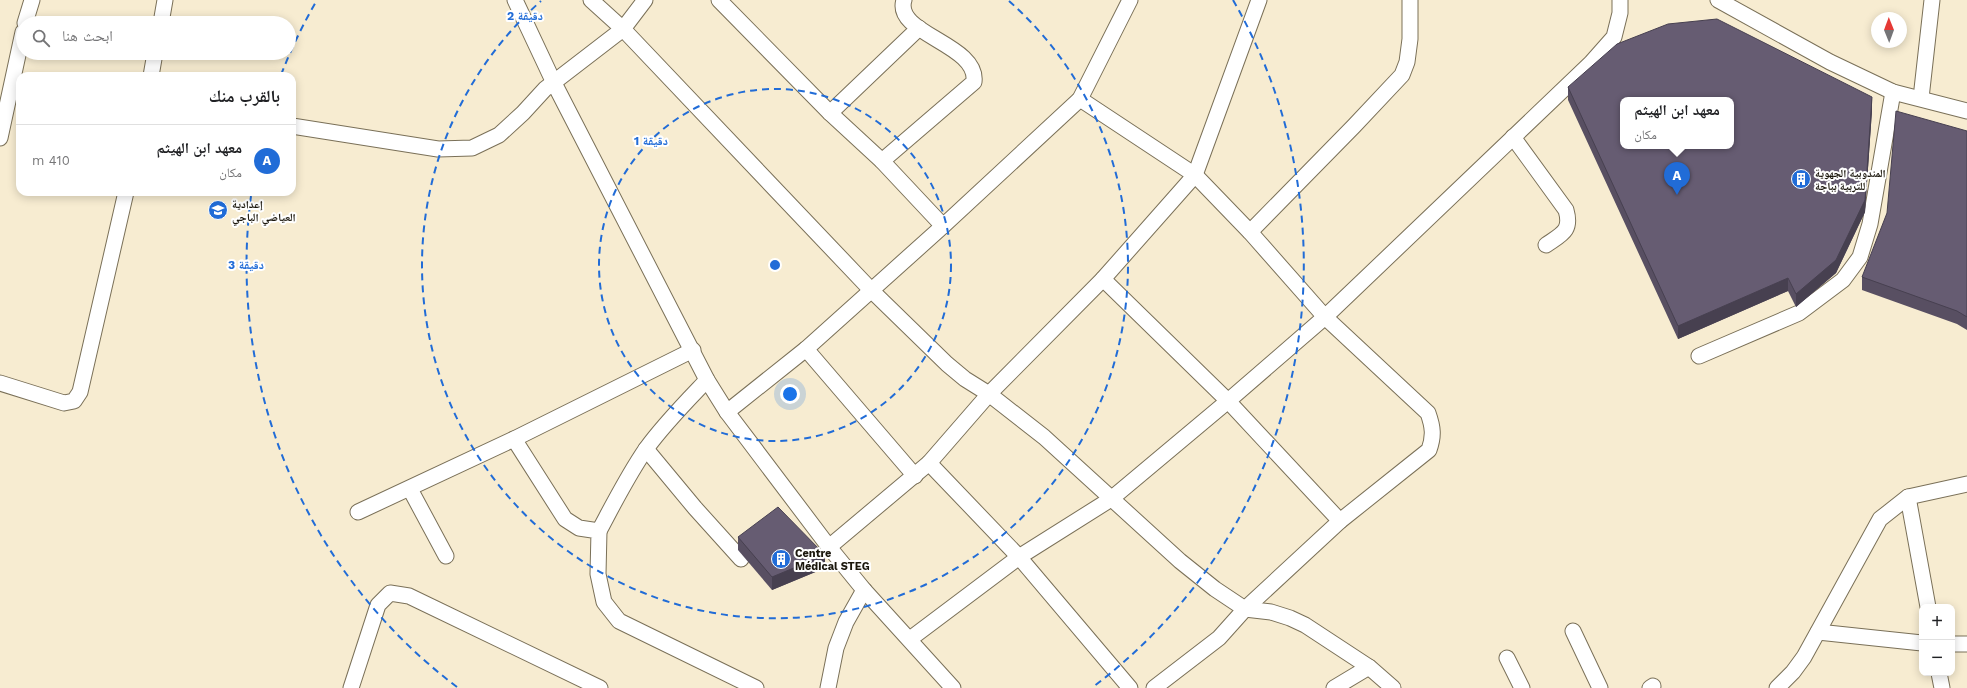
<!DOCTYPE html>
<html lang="ar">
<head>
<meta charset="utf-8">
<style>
	:root { --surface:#fff; --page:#f6f6f6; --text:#202124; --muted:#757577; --line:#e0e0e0; --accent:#216cd7 }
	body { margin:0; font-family:"Work Sans","Noto Naskh Arabic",sans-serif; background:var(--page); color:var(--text); direction:rtl }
	.controls { position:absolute; right:12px; bottom:12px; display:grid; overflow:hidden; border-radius:8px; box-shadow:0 2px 10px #0003 }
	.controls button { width:36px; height:36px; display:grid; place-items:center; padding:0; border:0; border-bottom:1px solid var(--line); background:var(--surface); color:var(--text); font:20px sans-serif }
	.compass { position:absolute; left:1871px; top:12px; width:36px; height:36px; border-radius:50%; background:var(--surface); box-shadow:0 2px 10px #0003; rotate:359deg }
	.you { position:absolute; left:790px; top:394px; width:14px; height:14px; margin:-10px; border:3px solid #fff; border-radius:50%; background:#1a73e8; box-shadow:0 0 0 6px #1a73e833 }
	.badge { display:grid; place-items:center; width:26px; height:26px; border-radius:50%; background:var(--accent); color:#fff; font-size:13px; font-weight:700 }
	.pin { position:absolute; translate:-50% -33px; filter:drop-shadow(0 1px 2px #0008) }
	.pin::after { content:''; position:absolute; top:21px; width:14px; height:12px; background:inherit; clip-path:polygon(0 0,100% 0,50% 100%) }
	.popup { position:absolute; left:1620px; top:97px; width:114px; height:52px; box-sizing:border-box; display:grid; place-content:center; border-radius:8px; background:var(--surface); filter:drop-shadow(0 1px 3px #0005); font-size:13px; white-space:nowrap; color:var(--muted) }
	.popup b { font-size:15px; color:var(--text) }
	.popup::after { content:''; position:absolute; left:50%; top:100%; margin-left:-8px; border:8px solid transparent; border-top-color:var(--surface) }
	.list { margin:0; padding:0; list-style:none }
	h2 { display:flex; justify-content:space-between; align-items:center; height:52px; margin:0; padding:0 16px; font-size:17px }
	h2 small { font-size:13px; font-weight:400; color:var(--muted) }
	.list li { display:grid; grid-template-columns:26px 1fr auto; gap:12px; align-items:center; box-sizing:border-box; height:72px; padding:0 16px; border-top:1px solid var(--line) }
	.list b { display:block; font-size:15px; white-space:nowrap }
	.list p { margin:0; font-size:13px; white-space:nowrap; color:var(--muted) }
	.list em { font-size:13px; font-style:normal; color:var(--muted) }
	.icon { flex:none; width:22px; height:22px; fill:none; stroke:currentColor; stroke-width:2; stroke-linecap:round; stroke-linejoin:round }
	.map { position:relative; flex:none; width:1967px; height:688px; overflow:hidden; direction:ltr }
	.search { position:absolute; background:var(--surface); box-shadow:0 2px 10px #0003; left:16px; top:16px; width:280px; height:44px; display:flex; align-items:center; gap:10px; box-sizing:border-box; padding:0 14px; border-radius:22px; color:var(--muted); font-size:15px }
	.panel { position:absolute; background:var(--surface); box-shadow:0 2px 10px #0003; left:16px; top:72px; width:280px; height:124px; border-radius:12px; direction:rtl }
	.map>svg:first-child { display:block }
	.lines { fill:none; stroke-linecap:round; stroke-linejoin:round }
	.minor-casing { stroke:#7a7058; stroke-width:17 }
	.minor { stroke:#fff; stroke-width:15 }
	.wall { fill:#584f62 }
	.shaded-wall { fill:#474050 }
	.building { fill:#665c72; stroke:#474050; fill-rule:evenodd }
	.ring { fill:none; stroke:#216cd7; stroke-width:2; stroke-dasharray:7 5 }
	.labels { text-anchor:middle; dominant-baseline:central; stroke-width:4; stroke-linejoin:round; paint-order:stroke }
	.poi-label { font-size:11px; font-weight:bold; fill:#1b170d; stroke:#fff; text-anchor:start }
	.centre { fill:#216cd7; stroke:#fff; stroke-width:2 }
	.ring-label { font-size:12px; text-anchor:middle; font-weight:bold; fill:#216cd7; stroke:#fff; stroke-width:4; stroke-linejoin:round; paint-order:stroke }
</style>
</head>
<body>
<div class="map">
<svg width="1967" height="688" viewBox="0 0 1967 688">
	<rect width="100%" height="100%" fill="#f7ecd1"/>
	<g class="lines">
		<g class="minor-casing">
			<g id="minor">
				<polyline points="515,0 554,83 707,380 727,412 829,547 864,590 953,688"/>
				<polyline points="591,0 623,29 871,290 947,364 965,379 989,394 1044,437 1180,561 1215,589 1245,609 1271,612 1290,618 1305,625 1369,667 1393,688"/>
				<polyline points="719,0 830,113 882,161 943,226"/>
				<polyline points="1718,0 1830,62 1893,92 1967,111"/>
				<polyline points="25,23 32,0"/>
				<polyline points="161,23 165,0"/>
				<polyline points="151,76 155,53"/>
				<polyline points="1921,98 1932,0"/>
				<path d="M 1080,99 L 1195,175 L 1250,232 L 1325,317 L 1428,413 C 1433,427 1434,436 1429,450 L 1340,521 L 1245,609 L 1219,638 L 1154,688"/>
				<polyline points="830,113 919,28"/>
				<polyline points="292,126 438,149 472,148 499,135 523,113 545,89 623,29 645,0"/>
				<path d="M 1513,137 L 1566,210 C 1572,231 1562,234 1546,245"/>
				<polyline points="0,138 23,32"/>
				<path d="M 882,161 L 974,82 C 979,44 893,34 904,0"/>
				<polyline points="1250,232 1354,126 1402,75 1407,62 1410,39 1410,0"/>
				<polyline points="1103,279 1228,401 1340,521"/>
				<polyline points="806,349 915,476"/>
				<polyline points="1699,356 1799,313 1843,280 1860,257 1870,224 1893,92"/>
				<polyline points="0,383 64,403 74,401 80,392 126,192"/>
				<polyline points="727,412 806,349 943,226 1080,99 1130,0"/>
				<polyline points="514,439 565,519 579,528 599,531 598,574 604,602 619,621 756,688"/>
				<polyline points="646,449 695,508 741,559"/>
				<polyline points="929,463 1019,557 1130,688"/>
				<polyline points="410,489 446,556"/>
				<polyline points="1908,497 1928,607"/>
				<polyline points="358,512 514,439 693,350"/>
				<path d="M 599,531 C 614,503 628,475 646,449 C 664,424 686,402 707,380"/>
				<polyline points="829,547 929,463 989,394 1103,279 1195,175 1259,0"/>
				<polyline points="1573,631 1600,688"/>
				<polyline points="1818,632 1922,643"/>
				<polyline points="910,639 1019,557 1111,499 1228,401 1325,317 1591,63 1614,37 1620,13 1620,0"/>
				<polyline points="1952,644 1967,644"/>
				<polyline points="1507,658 1522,688"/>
				<polyline points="1939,673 1942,688"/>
				<polyline points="351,688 378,605 390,593 409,596 600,688"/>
				<polyline points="828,688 836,648 846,622 864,590"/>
				<polyline points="1334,688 1369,667"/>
				<polyline points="1650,688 1653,686"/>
				<polyline points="1777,688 1793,672 1804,657 1880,519 1908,497 1967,484"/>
			</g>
		</g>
		<use href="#minor" class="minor"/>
	</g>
	<g class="wall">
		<polygon points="1568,87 1872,110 1865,212 1836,273 1796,307 1788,291 1678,339 1568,100"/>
		<polygon points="1967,131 1967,330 1957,324 1862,290 1862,277"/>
		<polygon points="738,537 825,568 772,590 738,550"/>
	</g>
	<g class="shaded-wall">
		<polygon points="1872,97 1872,110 1865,212 1836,273 1796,307 1796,294"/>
		<polygon points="1788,278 1788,291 1678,339 1678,326"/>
		<polygon points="825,555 825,568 772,590 772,577"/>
	</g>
	<g class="building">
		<path d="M 1717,19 L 1872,97 L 1865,200 L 1836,260 L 1796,294 L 1788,278 L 1678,326 L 1568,87 L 1617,44 L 1668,24 ZM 1623,100 L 1731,100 L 1731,146 L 1623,146 Z"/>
		<polygon points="1896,111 1967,131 1967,317 1957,311 1862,277 1887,213"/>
		<polygon points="778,507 825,555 772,577 738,537"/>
	</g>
	<g class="ring">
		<circle cx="775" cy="265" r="176"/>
		<path d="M1009 1A353 353 0 1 1 541 1"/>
		<path d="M457 687A529 529 0 0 1 251 196M281 75A529 529 0 0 1 317 0M1233 0A529 529 0 0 1 1093 687"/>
	</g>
	<defs>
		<g id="building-disc" transform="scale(1)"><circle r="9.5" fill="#216cd7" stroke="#fff"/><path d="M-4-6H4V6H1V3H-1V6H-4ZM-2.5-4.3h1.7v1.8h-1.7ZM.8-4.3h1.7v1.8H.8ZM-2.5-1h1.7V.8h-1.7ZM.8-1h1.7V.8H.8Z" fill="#fff"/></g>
		<g id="school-disc" transform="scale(1)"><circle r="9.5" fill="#216cd7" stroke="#fff"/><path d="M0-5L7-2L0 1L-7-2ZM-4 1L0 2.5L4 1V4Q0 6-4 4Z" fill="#fff"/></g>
	</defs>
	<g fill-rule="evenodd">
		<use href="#building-disc" x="1801" y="179"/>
		<use href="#school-disc" x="218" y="210"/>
		<use href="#building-disc" x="781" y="559"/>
	</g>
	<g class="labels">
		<g class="poi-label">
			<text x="1815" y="173">المندوبية الجهوية<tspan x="1815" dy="13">للتربية بباجة</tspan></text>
			<text x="232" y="204">إعدادية<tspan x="232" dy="13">العياضي الباجي</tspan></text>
			<text x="795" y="553">Centre<tspan x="795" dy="13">Médical STEG</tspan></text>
		</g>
	</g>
	<circle cx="775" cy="265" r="6" class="centre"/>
	<g class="ring-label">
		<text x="525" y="20">2 دقيقة</text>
		<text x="651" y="145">1 دقيقة</text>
		<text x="246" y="269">3 دقيقة</text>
	</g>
</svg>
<div class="controls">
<button>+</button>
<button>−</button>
</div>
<svg class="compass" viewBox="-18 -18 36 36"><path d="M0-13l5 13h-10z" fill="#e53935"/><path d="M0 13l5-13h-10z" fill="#757577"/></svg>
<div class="you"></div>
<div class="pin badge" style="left:1677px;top:195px">A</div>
<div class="popup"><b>معهد ابن الهيثم</b>مكان</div>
<div class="search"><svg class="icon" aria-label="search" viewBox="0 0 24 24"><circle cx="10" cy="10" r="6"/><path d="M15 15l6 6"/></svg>ابحث هنا</div>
<section class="panel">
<h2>بالقرب منك<small></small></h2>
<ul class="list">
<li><span class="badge">A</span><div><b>معهد ابن الهيثم</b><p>مكان</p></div><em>410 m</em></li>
</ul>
</section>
</div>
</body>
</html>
